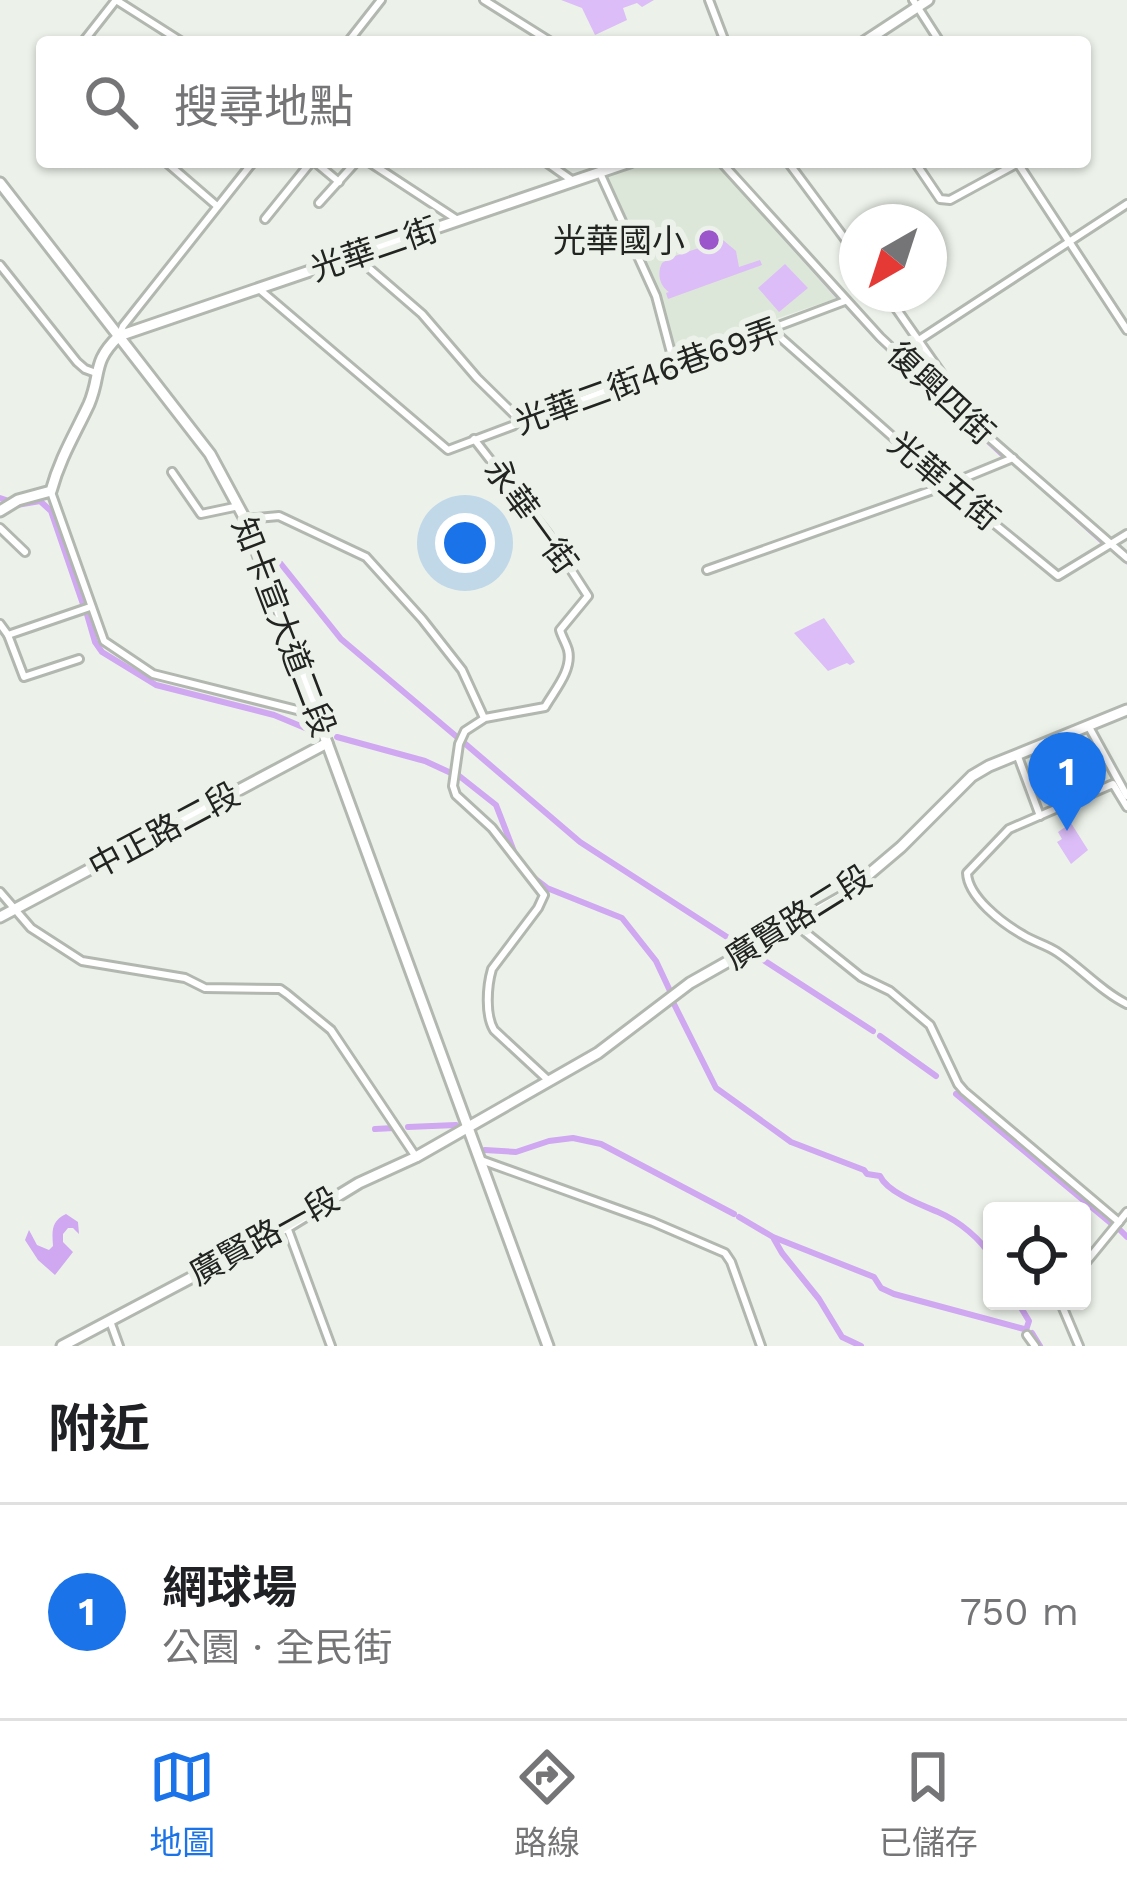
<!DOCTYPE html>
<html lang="zh-TW">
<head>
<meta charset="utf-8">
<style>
	:root { --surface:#fff; --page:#f6f6f6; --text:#202124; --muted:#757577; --line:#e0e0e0; --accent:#1a73e8 }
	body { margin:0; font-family:"Work Sans","Noto Sans TC",sans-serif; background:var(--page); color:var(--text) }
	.controls { position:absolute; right:36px; bottom:36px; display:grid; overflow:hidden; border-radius:12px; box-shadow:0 3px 9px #0004 }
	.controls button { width:108px; height:108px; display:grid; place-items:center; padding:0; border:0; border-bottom:3px solid var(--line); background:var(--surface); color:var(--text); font:60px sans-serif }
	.compass { position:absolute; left:839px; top:204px; width:108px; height:108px; border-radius:50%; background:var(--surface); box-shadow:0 3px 9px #0004; rotate:219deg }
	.you { position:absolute; left:465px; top:543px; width:42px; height:42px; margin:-30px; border:9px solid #fff; border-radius:50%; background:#1a73e8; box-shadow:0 0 0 18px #1a73e833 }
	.badge { display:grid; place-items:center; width:78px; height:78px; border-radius:50%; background:var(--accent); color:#fff; font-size:39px; font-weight:700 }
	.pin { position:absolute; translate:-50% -99px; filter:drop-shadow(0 3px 6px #0008) }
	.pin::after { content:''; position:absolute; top:63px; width:42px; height:36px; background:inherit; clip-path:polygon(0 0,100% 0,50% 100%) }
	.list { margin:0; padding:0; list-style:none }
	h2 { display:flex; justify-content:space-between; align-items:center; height:156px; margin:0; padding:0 48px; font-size:51px }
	h2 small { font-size:39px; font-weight:400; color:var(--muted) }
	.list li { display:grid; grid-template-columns:78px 1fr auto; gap:36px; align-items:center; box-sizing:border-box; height:216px; padding:0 48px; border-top:3px solid var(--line) }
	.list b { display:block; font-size:45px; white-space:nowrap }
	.list p { margin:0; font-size:39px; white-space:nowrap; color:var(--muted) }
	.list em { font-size:39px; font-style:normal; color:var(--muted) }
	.icon { flex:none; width:66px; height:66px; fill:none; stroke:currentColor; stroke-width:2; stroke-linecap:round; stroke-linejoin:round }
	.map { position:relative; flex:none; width:1127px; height:1346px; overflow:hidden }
	.search { position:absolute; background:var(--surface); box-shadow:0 3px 9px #0004; left:36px; right:36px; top:36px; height:132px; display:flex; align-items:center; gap:30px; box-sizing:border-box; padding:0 42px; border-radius:12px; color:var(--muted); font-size:45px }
	.sheet { height:372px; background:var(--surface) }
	nav { display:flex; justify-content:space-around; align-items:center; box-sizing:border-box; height:168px; border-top:3px solid var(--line); background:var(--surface); font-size:33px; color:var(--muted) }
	nav a { display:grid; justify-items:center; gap:6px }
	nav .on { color:var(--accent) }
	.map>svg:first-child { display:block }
	.built { fill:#dde7d9 }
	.green { fill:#dcbdf7 }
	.water { fill:#d0a7f1 }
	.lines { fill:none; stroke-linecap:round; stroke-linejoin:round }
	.stream { stroke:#d0a7f1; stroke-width:3 }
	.canal { stroke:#d0a7f1; stroke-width:6 }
	.street-casing { stroke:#b2b8b0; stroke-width:12 }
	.secondary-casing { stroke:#b2b8b0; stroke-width:15 }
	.street { stroke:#fff; stroke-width:6 }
	.secondary { stroke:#fff; stroke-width:9 }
	.poi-dot { fill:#9b56cb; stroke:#ecf2ea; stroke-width:4.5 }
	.labels { text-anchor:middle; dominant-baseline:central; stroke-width:12; stroke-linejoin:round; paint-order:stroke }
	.poi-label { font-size:33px; fill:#222421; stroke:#ecf2ea; text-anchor:end }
	.street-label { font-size:33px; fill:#222421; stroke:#ecf2ea }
</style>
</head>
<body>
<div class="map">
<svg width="1127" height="1346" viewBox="0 0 1127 1346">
	<rect width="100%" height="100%" fill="#ecf2ea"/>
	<polygon class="built" points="641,162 720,162 837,298 677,353 659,294 604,185 610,172"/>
	<g class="green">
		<polygon points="561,0 654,0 642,7 637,3 623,8 627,20 595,35 582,8"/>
		<path d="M 723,240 L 736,251 L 739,267 L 760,260 L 762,265 L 668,299 L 666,293 L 669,292 C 659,285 657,273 662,263 L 672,257 Z"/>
		<polygon points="785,264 808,288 779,312 758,288"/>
		<polygon points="824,618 855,662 850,665 847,663 828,671 794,633"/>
		<polygon points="1071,823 1088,850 1071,864 1057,842 1062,839 1058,832"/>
	</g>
	<path class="water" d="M 66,1214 L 78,1222 L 79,1234 L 73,1228 L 68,1228 L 63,1234 L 63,1242 L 73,1252 L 55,1275 L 38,1260 L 25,1240 L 29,1230 L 37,1245 L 49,1250 L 53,1246 C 52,1231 51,1221 66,1214 Z"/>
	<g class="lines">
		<g class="stream">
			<polyline points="505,17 544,42"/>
			<polyline points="749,198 840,300"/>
			<polyline points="844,304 879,342 1004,458"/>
			<polyline points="1011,461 1102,543"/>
			<polyline points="1111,549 1127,563"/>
		</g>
		<g class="canal">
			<polyline points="0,498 6,500"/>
			<polyline points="17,505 40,501 51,511 84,607"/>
			<polyline points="281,564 341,639 457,737"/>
			<polyline points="86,611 95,642 102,652 156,685 274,715 310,730"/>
			<polyline points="337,737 425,761 451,773"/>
			<polyline points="462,741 580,842 744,948"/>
			<polyline points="458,775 496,805 515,854"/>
			<polyline points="534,878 547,888 622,918 656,961 671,993"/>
			<polyline points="754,954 873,1031"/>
			<path d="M 673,1002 L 716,1088 L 791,1142 L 864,1170 L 867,1174 L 880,1176 C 887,1192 921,1205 938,1212 C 959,1221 981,1239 992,1258"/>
			<polyline points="880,1036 936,1076"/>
			<polyline points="956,1094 1113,1225"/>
			<polyline points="408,1127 456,1125"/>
			<polyline points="375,1129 394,1128"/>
			<polyline points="485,1150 516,1152 549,1141 573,1138 601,1144 734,1214"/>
			<polyline points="739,1217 773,1237 874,1277 881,1288 894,1294 1024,1329"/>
			<polyline points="1119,1229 1127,1237"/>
			<polyline points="774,1239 782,1253 819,1299 842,1337 861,1346"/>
			<polyline points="1017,1301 1029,1321 1026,1330"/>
			<polyline points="1032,1333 1040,1346"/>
		</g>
		<g class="street-casing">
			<g id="street">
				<polyline points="484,0 551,42"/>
				<polyline points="709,0 725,42"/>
				<polyline points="913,0 940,42"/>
				<polyline points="83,42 116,0 182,42"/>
				<polyline points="348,42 381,0"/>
				<polyline points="166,162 217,206"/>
				<polyline points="315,162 339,182"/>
				<polyline points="369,162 456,219"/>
				<polyline points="546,162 573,181"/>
				<polyline points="721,162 880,337 954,407 1127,558"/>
				<polyline points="788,162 857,255"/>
				<polyline points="915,162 940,199 950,200 1018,163"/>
				<polyline points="1017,162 1127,330"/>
				<polyline points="600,173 656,296 674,364"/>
				<polyline points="319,203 356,162"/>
				<polyline points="265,219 311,162"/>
				<polyline points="355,256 422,314 477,378 522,422"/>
				<polyline points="0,265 77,362 85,369 96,373"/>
				<polyline points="259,289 448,450 845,301"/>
				<polyline points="886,294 953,390"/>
				<polyline points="772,330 947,485 1058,576 1127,534"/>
				<polyline points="119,336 123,326 253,162"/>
				<polyline points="899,353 1127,204"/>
				<path d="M 474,439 L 548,534 L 588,596 L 560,630 C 562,637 566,643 568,650 C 573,670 554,691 545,707 L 485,718 L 465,731 L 459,744 L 453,786 L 456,795 L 492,828 L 544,895 L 538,908 L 492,969 C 487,986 485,1015 494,1030 L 549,1081"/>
				<polyline points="172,472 201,514 239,506"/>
				<polyline points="51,492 104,641 153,674 317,715"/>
				<polyline points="245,519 279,516 366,557 422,619 462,670 484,718"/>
				<polyline points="0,528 25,552"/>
				<polyline points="707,570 947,485 1013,458"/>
				<polyline points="0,624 8,635 24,677 79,659"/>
				<polyline points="8,635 90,607"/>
				<polyline points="1089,727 1127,796"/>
				<polyline points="1017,754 1040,816"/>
				<path d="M 1127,807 L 1113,784 L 1009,829 L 967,873 C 968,897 1002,923 1023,935 C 1034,942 1047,945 1057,952 C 1081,968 1102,992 1127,1004"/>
				<polyline points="0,892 31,928 82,961 185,978 205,988 280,989 287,994 331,1030 416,1157"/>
				<polyline points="795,924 861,977 890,991 930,1025 958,1084 964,1091 1119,1222"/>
				<polyline points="481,1160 653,1222 725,1253 731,1262 761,1346"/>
				<polyline points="287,1227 331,1346"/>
				<polyline points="1082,1267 1127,1212"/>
				<polyline points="1060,1301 1079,1346"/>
				<polyline points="110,1321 119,1346"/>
				<polyline points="1027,1335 1035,1346"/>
			</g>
		</g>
		<g class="secondary-casing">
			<g id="secondary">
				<polyline points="864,42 928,0"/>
				<polyline points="0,183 210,454 245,519 548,1346"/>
				<path d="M 0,511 L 18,500 L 51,491 C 60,458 75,434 89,404 C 102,373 91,363 119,336 L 630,162"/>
				<polyline points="0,917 327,743"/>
				<polyline points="62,1346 287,1227 359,1183 416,1157 598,1053 690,983 842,897 901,847 972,776 989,766 1127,710"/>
			</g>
		</g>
		<use href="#street" class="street"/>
		<use href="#secondary" class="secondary"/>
	</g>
	<circle class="poi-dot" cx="709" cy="240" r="12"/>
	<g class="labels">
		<g class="poi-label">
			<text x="685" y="240">光華國小</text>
		</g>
		<g class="street-label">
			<text transform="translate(374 249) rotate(-19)">光華二街</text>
			<text transform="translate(647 376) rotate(-20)">光華二街46巷69弄</text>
			<text transform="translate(941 393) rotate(43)">復興四街</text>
			<text transform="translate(944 481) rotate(40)">光華五街</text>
			<text transform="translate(531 516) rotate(54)">永華一街</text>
			<text transform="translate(284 627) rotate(69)">知卡宣大道二段</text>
			<text transform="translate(164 830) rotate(-28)">中正路二段</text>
			<text transform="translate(798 917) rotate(-32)">廣賢路二段</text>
			<text transform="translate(264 1236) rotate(-29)">廣賢路一段</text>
		</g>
	</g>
</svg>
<div class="controls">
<button><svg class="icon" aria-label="locate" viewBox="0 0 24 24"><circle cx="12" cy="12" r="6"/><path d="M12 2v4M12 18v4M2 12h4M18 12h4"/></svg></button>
</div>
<svg class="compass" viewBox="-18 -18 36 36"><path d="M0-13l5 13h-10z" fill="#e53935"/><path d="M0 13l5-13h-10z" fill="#757577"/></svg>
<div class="you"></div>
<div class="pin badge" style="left:1067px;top:831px">1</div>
<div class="search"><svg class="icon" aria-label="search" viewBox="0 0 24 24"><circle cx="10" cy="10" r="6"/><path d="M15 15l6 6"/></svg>搜尋地點</div>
</div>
<section class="sheet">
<h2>附近<small></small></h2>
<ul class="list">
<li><span class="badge">1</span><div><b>網球場</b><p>公園 · 全民街</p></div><em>750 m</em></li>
</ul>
</section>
<nav>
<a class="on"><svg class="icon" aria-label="map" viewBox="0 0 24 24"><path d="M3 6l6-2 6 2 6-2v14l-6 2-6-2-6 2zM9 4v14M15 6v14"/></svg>地圖</a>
<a><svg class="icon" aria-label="directions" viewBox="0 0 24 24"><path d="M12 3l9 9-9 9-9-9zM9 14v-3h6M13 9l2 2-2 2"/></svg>路線</a>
<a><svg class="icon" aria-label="saved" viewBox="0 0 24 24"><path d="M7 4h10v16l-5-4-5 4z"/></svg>已儲存</a>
</nav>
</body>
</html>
